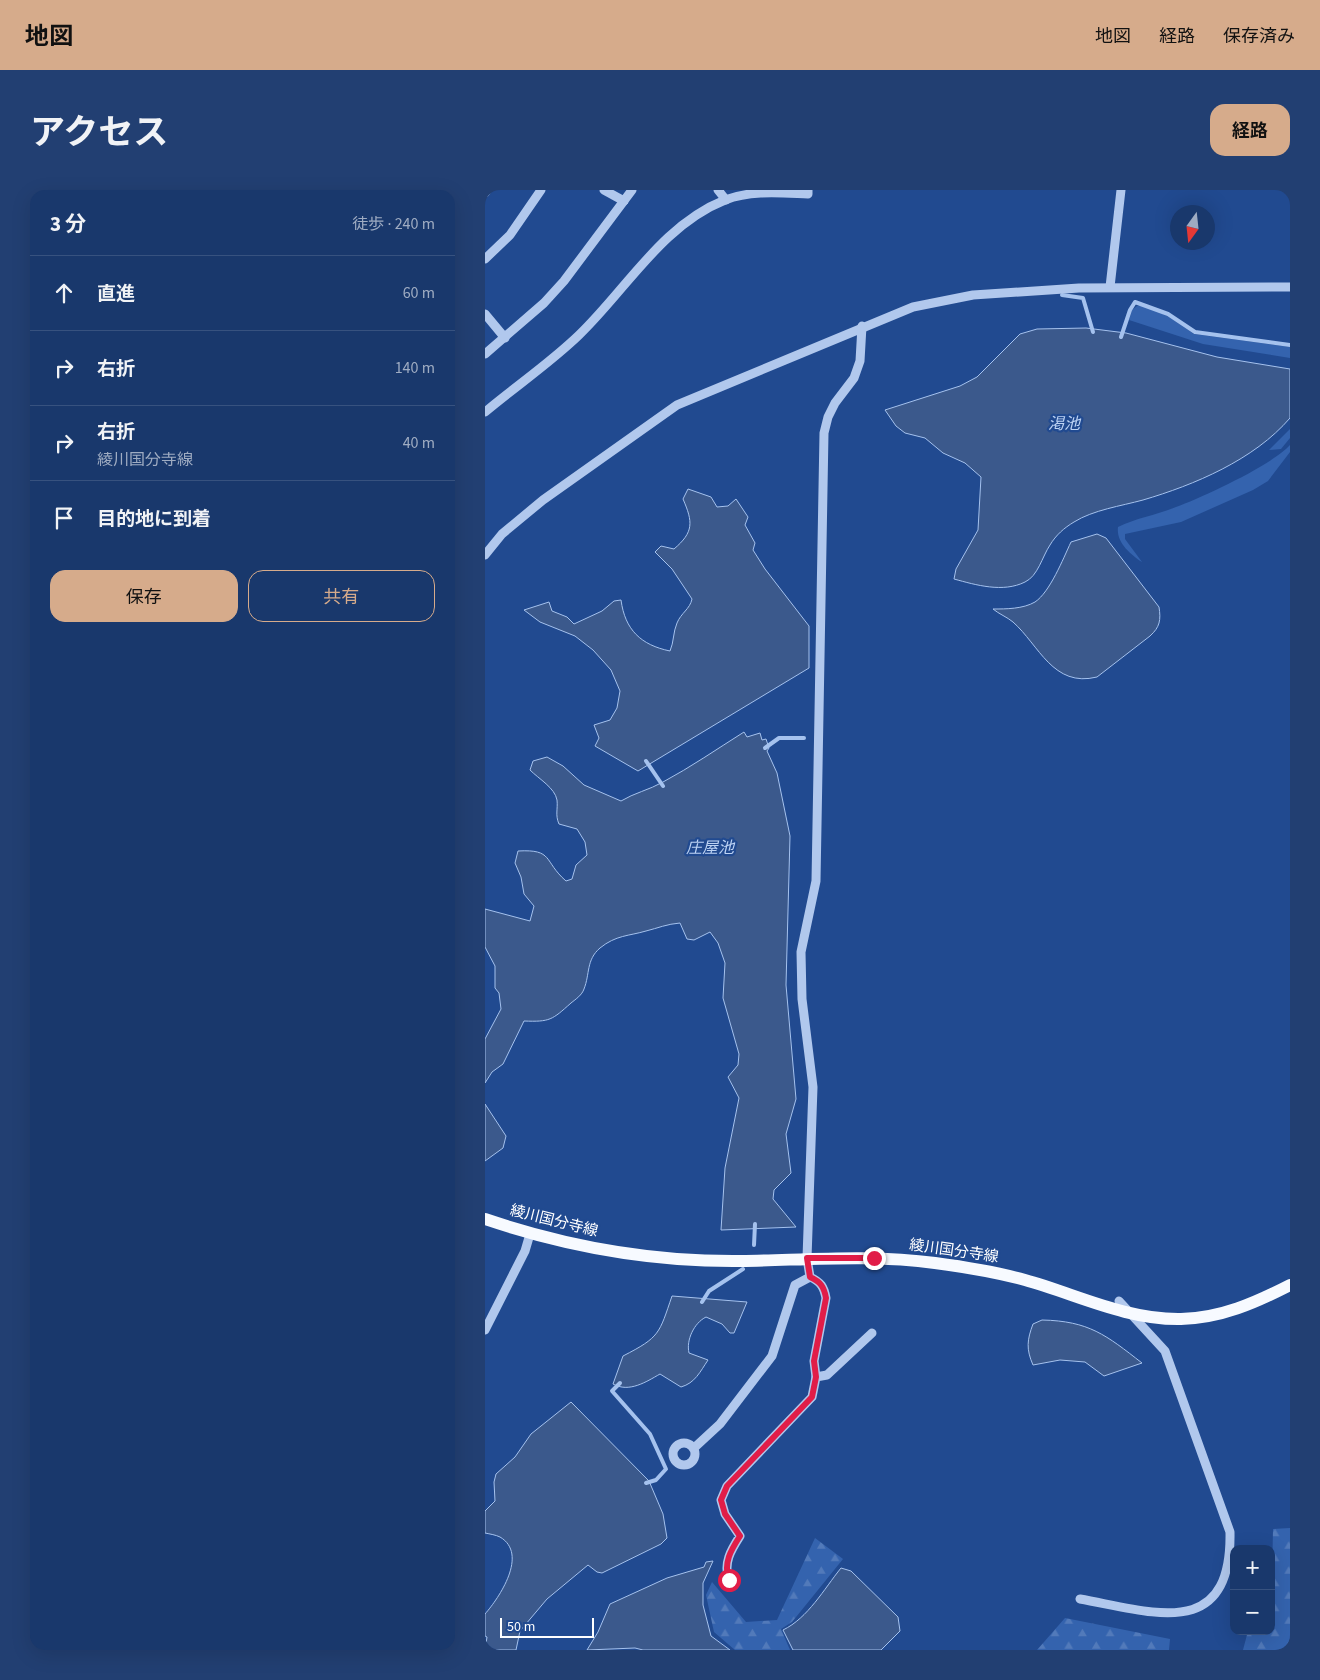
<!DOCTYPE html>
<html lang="ja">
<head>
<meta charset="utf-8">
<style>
	:root { --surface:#19386c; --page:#223f72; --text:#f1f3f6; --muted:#9facc2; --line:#37527f; --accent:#d6ab8b }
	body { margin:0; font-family:"Source Sans 3","Noto Sans JP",sans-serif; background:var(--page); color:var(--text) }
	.controls { position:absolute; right:15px; bottom:15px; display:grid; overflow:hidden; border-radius:10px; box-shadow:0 5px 20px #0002 }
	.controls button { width:45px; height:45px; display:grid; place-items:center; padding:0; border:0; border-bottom:1px solid var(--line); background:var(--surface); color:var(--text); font:25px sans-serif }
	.compass { position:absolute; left:685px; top:15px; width:45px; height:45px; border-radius:50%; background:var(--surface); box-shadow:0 5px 20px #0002; rotate:195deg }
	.scale { position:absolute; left:15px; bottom:12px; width:94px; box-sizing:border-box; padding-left:5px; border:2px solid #fff; border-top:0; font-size:14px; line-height:18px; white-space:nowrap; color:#fff; -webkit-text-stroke:4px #214a90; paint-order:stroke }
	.stop { position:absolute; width:15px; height:15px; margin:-11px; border:4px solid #e11d48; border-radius:50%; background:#fff }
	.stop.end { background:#e11d48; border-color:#fff; box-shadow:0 1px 5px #0008 }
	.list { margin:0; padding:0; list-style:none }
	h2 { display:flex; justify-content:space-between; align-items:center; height:65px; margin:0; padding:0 20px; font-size:21px }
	h2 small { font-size:16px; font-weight:400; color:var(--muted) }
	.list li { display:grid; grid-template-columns:32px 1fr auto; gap:15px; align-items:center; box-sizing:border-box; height:75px; padding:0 20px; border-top:1px solid var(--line) }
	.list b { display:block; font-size:19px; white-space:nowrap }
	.list p { margin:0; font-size:16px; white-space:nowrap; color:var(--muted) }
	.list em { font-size:16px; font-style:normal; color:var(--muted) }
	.actions { display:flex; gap:10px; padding:15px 20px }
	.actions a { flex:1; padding:11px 0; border:1px solid var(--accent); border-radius:15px; text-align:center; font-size:18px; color:var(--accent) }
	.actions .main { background:var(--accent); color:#111 }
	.icon { flex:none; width:28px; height:28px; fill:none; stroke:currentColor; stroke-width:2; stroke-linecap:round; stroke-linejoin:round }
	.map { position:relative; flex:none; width:805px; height:1460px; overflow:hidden; border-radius:15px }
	header { display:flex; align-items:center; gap:30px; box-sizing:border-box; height:70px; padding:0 25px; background:var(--accent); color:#111 }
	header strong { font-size:24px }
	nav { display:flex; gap:28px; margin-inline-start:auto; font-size:18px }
	.intro { display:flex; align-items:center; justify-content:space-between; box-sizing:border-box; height:120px; padding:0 30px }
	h1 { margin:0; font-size:35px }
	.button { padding:12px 22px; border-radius:15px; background:var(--accent); color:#111; font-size:18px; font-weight:700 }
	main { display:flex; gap:30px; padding:0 30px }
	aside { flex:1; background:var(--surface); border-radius:15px; box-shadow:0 5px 20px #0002 }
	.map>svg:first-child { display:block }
	.green { fill:#3463ae }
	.forest { fill:url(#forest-firs) }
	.water { fill:#3b598c; stroke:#a5c2ee }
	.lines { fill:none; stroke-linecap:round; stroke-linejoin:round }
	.stream { stroke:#a5c2ee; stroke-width:4 }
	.minor { stroke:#b1c8ed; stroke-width:9 }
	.major { stroke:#f7faff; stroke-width:12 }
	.route { stroke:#e11d48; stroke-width:6 }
	.labels { text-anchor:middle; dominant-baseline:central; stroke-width:4.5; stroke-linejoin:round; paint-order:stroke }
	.street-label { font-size:15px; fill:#fff; stroke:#214a90 }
	.water-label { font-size:16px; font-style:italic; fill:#bdd3f4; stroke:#214a90 }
</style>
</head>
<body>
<header>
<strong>地図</strong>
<nav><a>地図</a><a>経路</a><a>保存済み</a></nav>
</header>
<div class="intro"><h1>アクセス</h1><a class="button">経路</a></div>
<main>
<aside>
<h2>3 分<small>徒歩 · 240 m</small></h2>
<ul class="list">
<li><svg class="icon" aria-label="ahead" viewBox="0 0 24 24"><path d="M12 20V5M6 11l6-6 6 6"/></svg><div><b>直進</b></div><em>60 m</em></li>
<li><svg class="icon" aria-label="right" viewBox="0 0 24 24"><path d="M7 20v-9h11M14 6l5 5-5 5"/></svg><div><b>右折</b></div><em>140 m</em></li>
<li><svg class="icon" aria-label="right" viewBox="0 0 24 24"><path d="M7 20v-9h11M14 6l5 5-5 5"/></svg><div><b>右折</b><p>綾川国分寺線</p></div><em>40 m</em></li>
<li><svg class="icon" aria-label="arrive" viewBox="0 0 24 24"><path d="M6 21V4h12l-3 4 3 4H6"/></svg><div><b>目的地に到着</b></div></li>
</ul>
<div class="actions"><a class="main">保存</a><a>共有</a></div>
</aside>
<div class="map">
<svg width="805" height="1460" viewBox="0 0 805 1460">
	<defs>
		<pattern id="forest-firs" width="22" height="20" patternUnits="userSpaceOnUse" patternTransform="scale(1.25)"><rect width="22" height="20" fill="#3463ae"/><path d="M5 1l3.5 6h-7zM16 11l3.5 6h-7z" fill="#527aba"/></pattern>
	</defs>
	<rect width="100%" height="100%" fill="#214a90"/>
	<g class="green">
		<polygon points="652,116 661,116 684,127 709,144 805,157 805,168 718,154 644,130 647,120"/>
		<polygon points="805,239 805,248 796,259 784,260"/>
		<path d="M 805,255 L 805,262 L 783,291 L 768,300 L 696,332 L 640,344 L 640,349 L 657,372 C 645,364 631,352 633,337 C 651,328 672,325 691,317 C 718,307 787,275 805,255 Z"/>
	</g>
	<g class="forest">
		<polygon points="805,1338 805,1460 758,1460 763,1441 786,1441 788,1339"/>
		<polygon points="330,1348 358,1369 307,1432 296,1439 305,1460 250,1460 229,1442 221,1405 227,1392 261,1432 292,1430"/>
		<polygon points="580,1428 685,1449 684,1460 552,1460"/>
	</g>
	<g class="water">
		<path d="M 601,138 L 641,143 L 732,167 L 805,179 L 805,228 C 769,270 709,295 658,310 C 636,316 608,320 589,332 C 579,338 571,345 565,355 C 557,367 553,386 540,392 C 518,403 491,395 469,389 L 471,379 L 493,340 L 496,287 L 480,273 L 458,263 L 440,248 L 420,243 L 411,236 L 400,220 L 475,196 L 492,187 L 535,144 L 552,139 Z"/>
		<path d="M 203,299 L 226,307 L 232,317 L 243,316 L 251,309 L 263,327 L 260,335 L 270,353 L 268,360 L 280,379 L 324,436 L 324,478 L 153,581 L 110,556 L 114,548 L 109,535 L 125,530 L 132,518 L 135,501 L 126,480 L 108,460 L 90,446 L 55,432 L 39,420 L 64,412 L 67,421 L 82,427 L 89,434 L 117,421 L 129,411 L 136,410 C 140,440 156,455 185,461 C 189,452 188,442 192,433 C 196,423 205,419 207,409 L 187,379 L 170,362 L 176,356 L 189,359 C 209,342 208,332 198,309 Z"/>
		<path d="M 612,344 L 621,348 L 674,417 C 676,430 675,437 665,446 L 612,487 C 568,498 554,455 528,432 C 522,427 514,424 508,419 C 521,419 538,419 550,412 C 565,402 578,369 586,352 Z"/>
		<path d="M 259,542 L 262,547 L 275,543 L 277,550 L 281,549 L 284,558 L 282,561 L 292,583 L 305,646 L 301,795 L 311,909 L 301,944 L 306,983 L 289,1000 L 288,1009 L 311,1037 L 236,1040 L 240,978 L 254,908 L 243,887 L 253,875 L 254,864 L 238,808 L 240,773 L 233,753 L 225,742 L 209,750 L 202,749 L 195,733 C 182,734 173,738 161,741 C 144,746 131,745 115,758 C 101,770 105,784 99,799 C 97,805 91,809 86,813 C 67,830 65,832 39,831 L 18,874 L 7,882 L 0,893 L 0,849 L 16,819 L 14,803 L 10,798 L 10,776 L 0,757 L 0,719 L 45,731 L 49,716 L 39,704 L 36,687 L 30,673 L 33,661 C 69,659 58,671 81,691 L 87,689 L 91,675 L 102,665 L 100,652 L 92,639 L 74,634 C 70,625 73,619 72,610 C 70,598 54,589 45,580 L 48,571 L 62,567 L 78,576 L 99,595 L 136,611 C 149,603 164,600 178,592 C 206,577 232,559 259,542 Z"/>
		<polygon points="0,914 21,946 18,958 0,971"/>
		<path d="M 187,1106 L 262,1112 L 249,1143 L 245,1143 L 237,1134 L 221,1127 C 209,1133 201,1150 204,1163 L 223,1170 C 215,1182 210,1193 196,1197 L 175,1184 C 161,1192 144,1203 128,1194 L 138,1166 C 175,1147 174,1144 187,1106 Z"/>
		<path d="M 557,1130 C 604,1131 621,1145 657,1173 L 619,1186 L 600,1172 L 575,1170 L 548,1175 C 541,1159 542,1150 548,1134 Z"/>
		<path d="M 86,1212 L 164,1291 L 178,1324 L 182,1348 L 176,1354 L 117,1383 L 112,1382 L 103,1375 L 62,1409 L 35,1441 L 31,1460 L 0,1460 L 2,1447 L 0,1446 L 0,1424 C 14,1408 44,1364 15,1347 C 11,1345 5,1344 0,1343 L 0,1321 L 10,1311 L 9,1292 L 11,1284 L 30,1267 L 46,1244 Z"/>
		<polygon points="228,1371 218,1393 218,1415 226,1446 245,1460 158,1460 150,1458 102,1460 113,1442 125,1414 182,1388 219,1377 221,1372"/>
		<path d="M 356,1378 L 366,1381 L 413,1427 L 415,1441 L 396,1460 L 308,1460 L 298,1440 C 323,1428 339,1399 356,1378 Z"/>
	</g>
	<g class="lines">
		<g class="stream">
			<polyline points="804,0 805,4"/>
			<polyline points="577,105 598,108 608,142"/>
			<polyline points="636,147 645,120 650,112 683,124 710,142 805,155"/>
			<polyline points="280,558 294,548 319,548"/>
			<polyline points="161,571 178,596"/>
			<polyline points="269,1055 270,1034"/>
			<polyline points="217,1112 224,1101 258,1079"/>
			<polyline points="135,1193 127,1201 165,1244 181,1279 171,1290 161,1293"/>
		</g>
		<g class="minor">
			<polyline points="119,0 139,11"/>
			<polyline points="233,0 241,10"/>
			<polyline points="0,3 2,0"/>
			<polyline points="0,69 25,45 56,0"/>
			<polyline points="625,97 636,0"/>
			<polyline points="0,124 20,148"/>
			<polyline points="0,164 59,113 79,91 147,0"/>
			<path d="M 0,222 C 31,196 65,173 94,145 C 141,100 177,35 240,10 C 266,0 296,3 323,4 L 323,0"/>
			<polyline points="0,365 17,344 58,310 192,215 428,117 488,105 594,98 805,97"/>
			<polyline points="0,1140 40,1061 45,1044"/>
			<polyline points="331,1187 342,1185 387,1143"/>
			<circle cx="199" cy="1264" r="11"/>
			<polyline points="209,1258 235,1234 287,1166 310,1095 325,1087"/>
			<path d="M 244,1390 C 238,1373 246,1360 255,1346 L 240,1324 L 236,1310 L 242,1296 L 327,1207 L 331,1187 L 329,1171 L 341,1108 C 339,1097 336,1092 325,1087 L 322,1068 L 328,897 L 317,809 L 316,762 L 331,691 L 339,243 L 343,227 L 350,213 L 369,188 L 375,171 L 377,136"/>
			<path d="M 595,1409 C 668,1422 747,1452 745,1342 L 680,1161 L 634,1111"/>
		</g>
		<path class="major" d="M 0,1029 C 83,1057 168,1072 256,1071 C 321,1070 386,1064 450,1073 C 480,1077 511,1082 540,1090 C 591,1104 641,1130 696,1129 C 736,1128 770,1113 805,1095"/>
	</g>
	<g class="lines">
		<path class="route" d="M 244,1390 C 238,1373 246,1360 255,1346 L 240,1324 L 236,1310 L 242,1296 L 327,1207 L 331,1187 L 329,1171 L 341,1108 C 339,1097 336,1092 325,1087 L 322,1068 L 389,1068"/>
	</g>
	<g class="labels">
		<g class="street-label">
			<text transform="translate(69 1031) rotate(14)">綾川国分寺線</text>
			<text transform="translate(469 1061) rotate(8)">綾川国分寺線</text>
		</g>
		<g class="water-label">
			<text x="579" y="234">渇池</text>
			<text x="225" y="658">庄屋池</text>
		</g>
	</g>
</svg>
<div class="controls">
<button>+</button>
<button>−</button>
</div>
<svg class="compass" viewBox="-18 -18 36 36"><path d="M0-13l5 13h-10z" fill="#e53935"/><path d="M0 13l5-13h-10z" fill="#9facc2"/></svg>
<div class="scale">50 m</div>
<div class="stop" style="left:244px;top:1390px"></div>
<div class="stop end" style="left:389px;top:1068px"></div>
</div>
</main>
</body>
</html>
